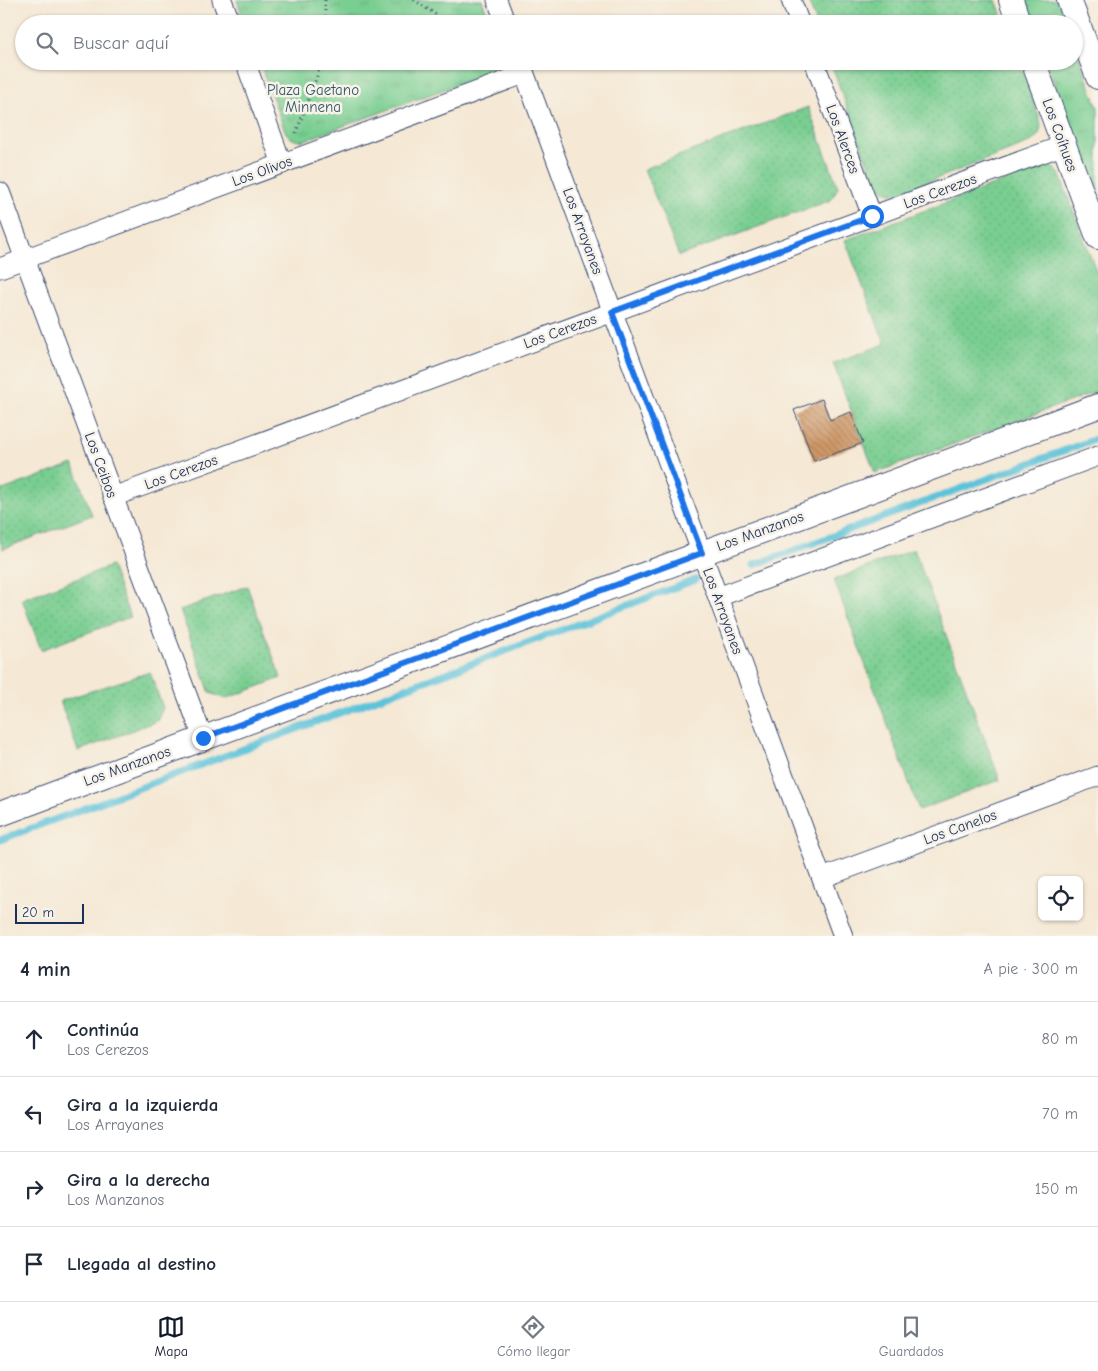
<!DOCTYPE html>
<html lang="es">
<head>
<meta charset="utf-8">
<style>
	:root { --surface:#fff; --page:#f6f6f7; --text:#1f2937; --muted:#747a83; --line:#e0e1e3; --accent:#111827 }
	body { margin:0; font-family:"Comic Neue",sans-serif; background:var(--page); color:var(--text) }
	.controls { position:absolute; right:15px; bottom:15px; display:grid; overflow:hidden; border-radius:8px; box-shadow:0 1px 4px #0004 }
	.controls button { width:45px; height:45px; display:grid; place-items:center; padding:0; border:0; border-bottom:1px solid var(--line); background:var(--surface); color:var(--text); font:25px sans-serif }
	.scale { position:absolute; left:15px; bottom:12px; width:69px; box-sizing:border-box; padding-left:5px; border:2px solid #1b2f5e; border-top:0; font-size:14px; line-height:18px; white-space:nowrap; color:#1b2f5e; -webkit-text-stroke:4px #f7f3e8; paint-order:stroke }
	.stop { position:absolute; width:15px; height:15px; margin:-11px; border:4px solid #1a73e8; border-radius:50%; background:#fff }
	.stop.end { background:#1a73e8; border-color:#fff; box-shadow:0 1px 5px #0008 }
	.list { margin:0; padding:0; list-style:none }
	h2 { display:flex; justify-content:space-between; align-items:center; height:65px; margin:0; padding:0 20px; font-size:21px }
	h2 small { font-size:16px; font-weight:400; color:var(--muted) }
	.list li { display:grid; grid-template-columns:32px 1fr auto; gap:15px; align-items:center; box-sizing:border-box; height:75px; padding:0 20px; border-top:1px solid var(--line) }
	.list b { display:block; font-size:19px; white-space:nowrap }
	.list p { margin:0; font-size:16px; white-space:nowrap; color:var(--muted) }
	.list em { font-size:16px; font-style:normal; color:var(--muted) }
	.icon { flex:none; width:28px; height:28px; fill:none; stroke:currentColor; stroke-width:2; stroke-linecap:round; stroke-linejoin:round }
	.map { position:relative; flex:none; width:1098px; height:936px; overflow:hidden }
	.search { position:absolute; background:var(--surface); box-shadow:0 1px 4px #0004; left:15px; right:15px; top:15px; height:55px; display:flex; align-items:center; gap:12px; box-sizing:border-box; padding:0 18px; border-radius:28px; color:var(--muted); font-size:19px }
	.sheet { height:365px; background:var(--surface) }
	nav { display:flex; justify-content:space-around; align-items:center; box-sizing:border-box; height:70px; border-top:1px solid var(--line); background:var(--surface); font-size:14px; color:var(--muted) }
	nav a { display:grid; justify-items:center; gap:2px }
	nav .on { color:var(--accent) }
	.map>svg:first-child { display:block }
	.grass { fill:url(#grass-dots); stroke:#4a7e78 }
	.park { fill:url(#park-tufts); stroke:#4a7e78 }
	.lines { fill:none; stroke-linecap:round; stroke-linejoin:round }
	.stream { stroke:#5dc3da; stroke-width:7 }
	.building { fill:url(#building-back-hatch) }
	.minor-casing { stroke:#3c4b70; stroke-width:21 }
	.tertiary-casing { stroke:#3c4b70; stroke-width:26 }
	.path { stroke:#3c4b70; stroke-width:3; stroke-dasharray:1 4; stroke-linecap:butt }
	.minor { stroke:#fff; stroke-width:19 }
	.tertiary { stroke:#fff; stroke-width:24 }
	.route { stroke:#1a73e8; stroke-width:6 }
	.labels { text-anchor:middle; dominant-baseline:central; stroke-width:5; stroke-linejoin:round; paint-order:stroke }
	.park-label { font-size:15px; fill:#32576b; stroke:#f7f3e8 }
	.street-label { font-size:15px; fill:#1b2f5e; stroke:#f7f3e8 }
</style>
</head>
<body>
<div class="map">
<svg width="1098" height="936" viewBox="0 0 1098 936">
	<defs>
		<pattern id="grass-dots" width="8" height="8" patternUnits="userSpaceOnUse" patternTransform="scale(1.25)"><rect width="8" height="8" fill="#79ce91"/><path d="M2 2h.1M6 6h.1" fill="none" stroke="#68b17f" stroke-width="1.8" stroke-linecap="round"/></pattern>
		<pattern id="park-tufts" width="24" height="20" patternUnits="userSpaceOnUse" patternTransform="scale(1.25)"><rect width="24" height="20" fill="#79ce91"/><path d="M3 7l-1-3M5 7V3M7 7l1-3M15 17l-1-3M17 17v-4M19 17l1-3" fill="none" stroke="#68b17f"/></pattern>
		<pattern id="building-back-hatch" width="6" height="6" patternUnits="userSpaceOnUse" patternTransform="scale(1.25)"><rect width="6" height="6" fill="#cf9867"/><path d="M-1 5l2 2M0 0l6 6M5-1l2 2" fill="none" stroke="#a77c58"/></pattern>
	</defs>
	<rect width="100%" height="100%" fill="#f7f3e8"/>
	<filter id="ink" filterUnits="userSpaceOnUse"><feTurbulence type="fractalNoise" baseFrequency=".02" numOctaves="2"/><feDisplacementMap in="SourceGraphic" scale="10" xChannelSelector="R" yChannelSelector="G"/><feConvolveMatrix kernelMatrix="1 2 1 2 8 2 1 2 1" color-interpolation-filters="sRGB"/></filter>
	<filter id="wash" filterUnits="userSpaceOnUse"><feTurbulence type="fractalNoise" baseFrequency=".0096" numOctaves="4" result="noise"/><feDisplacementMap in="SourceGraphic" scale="20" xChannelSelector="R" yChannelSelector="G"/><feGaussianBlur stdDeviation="1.12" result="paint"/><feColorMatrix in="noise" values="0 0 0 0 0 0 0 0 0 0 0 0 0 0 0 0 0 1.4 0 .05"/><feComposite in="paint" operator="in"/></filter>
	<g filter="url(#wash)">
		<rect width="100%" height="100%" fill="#f5e8d4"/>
		<g class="grass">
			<polygon points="808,0 996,0 1005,24 817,24"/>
			<path d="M 830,61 L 1019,61 L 1040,120 C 1043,132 1038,138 1027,144 L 899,193 C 886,195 879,189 873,178 Z"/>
			<polygon points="808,107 838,187 831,200 679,256 644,169"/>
			<polygon points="1042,167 1052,167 1059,173 1098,276 1098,391 875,473 833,363 885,344 845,240"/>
			<polygon points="73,464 92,515 3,549 0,541 0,491"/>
			<polygon points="914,549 1000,780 919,810 834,580"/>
			<polygon points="111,566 130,617 41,650 22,599"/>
			<polygon points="247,586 281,678 225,699 210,693 180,610"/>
			<polygon points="150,672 163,708 157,721 78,751 60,701"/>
		</g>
		<g class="park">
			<polygon points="237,0 482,0 491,24 245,24"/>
			<polygon points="1023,0 1058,0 1067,24 1032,24"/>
			<polygon points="1074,44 1098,108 1098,202 1046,61 1074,61"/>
			<path d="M 259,61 L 501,61 L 499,66 L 492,72 L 308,139 C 298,143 290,140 285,131 Z"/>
		</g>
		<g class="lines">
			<g class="stream">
				<polyline points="754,565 1098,438"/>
				<polyline points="0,840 695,580"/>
			</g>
		</g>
		<g id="blocks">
			<polygon class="building" points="822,399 830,420 851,412 863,443 814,461 794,410"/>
		</g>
	</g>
	<g filter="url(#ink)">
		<use href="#blocks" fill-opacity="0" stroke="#3c4b70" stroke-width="1"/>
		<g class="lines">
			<g class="minor-casing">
				<g id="minor">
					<polyline points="222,0 231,24"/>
					<polyline points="497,0 506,24"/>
					<polyline points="791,0 800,24"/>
					<polyline points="245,61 282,164"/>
					<polyline points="520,61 843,936"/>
					<polyline points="814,61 872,216"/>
					<polyline points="0,192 203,738"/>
					<polyline points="0,268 524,74"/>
					<polyline points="113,497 1064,145"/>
					<polyline points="718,597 1098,456"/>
					<polyline points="822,878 1098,776"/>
				</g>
			</g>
			<g class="tertiary-casing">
				<g id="tertiary">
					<polyline points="1011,0 1019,24"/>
					<polyline points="1069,0 1098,77"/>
					<polyline points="1033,61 1098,237"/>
					<polyline points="0,814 1098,406"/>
				</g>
			</g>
			<g class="path">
				<polyline points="325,0 325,24"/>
				<polyline points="414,0 450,24"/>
				<polyline points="296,133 315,82 322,61"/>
			</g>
			<use href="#minor" class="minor"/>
			<use href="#tertiary" class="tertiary"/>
		</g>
	</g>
	<g class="lines" filter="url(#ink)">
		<polyline class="route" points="203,738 702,553 612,312 872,216"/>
	</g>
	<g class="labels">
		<g class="park-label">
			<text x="313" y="90">Plaza Gaetano<tspan x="313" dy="17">Minnena</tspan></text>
		</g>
		<g class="street-label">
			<text transform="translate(1060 135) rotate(70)">Los Coíhues</text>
			<text transform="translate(843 139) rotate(70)">Los Alerces</text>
			<text transform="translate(262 171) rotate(-20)">Los Olivos</text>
			<text transform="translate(940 191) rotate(-20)">Los Cerezos</text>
			<text transform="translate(583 231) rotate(70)">Los Arrayanes</text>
			<text transform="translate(560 331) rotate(-20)">Los Cerezos</text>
			<text transform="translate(101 465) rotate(70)">Los Ceibos</text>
			<text transform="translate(181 472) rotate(-20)">Los Cerezos</text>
			<text transform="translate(760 531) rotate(-20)">Los Manzanos</text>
			<text transform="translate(723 611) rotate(70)">Los Arrayanes</text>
			<text transform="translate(127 766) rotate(-20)">Los Manzanos</text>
			<text transform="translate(960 827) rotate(-20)">Los Canelos</text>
		</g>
	</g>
</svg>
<div class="controls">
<button><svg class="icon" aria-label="locate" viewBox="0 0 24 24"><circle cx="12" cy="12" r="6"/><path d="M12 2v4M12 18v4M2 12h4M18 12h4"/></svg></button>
</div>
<div class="scale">20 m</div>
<div class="stop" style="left:872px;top:216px"></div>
<div class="stop end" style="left:203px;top:738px"></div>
<div class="search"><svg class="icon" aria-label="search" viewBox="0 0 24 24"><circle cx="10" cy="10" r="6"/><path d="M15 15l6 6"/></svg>Buscar aquí</div>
</div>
<section class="sheet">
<h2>4 min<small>A pie · 300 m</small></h2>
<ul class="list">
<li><svg class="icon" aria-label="ahead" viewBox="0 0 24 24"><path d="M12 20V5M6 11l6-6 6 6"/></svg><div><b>Continúa</b><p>Los Cerezos</p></div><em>80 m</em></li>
<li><svg class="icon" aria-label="left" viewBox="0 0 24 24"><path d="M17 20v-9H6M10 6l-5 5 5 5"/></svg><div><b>Gira a la izquierda</b><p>Los Arrayanes</p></div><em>70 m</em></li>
<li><svg class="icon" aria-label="right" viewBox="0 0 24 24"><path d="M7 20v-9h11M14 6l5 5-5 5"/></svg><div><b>Gira a la derecha</b><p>Los Manzanos</p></div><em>150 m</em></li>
<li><svg class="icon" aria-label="arrive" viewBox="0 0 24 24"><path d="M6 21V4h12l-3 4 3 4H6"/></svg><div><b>Llegada al destino</b></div></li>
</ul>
</section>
<nav>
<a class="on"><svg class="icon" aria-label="map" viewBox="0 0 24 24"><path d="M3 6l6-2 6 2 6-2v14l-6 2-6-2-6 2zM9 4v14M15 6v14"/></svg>Mapa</a>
<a><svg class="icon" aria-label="directions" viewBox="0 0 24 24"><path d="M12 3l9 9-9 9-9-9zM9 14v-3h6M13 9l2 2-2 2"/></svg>Cómo llegar</a>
<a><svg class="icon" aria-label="saved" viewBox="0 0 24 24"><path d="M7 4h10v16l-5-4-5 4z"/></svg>Guardados</a>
</nav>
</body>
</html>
